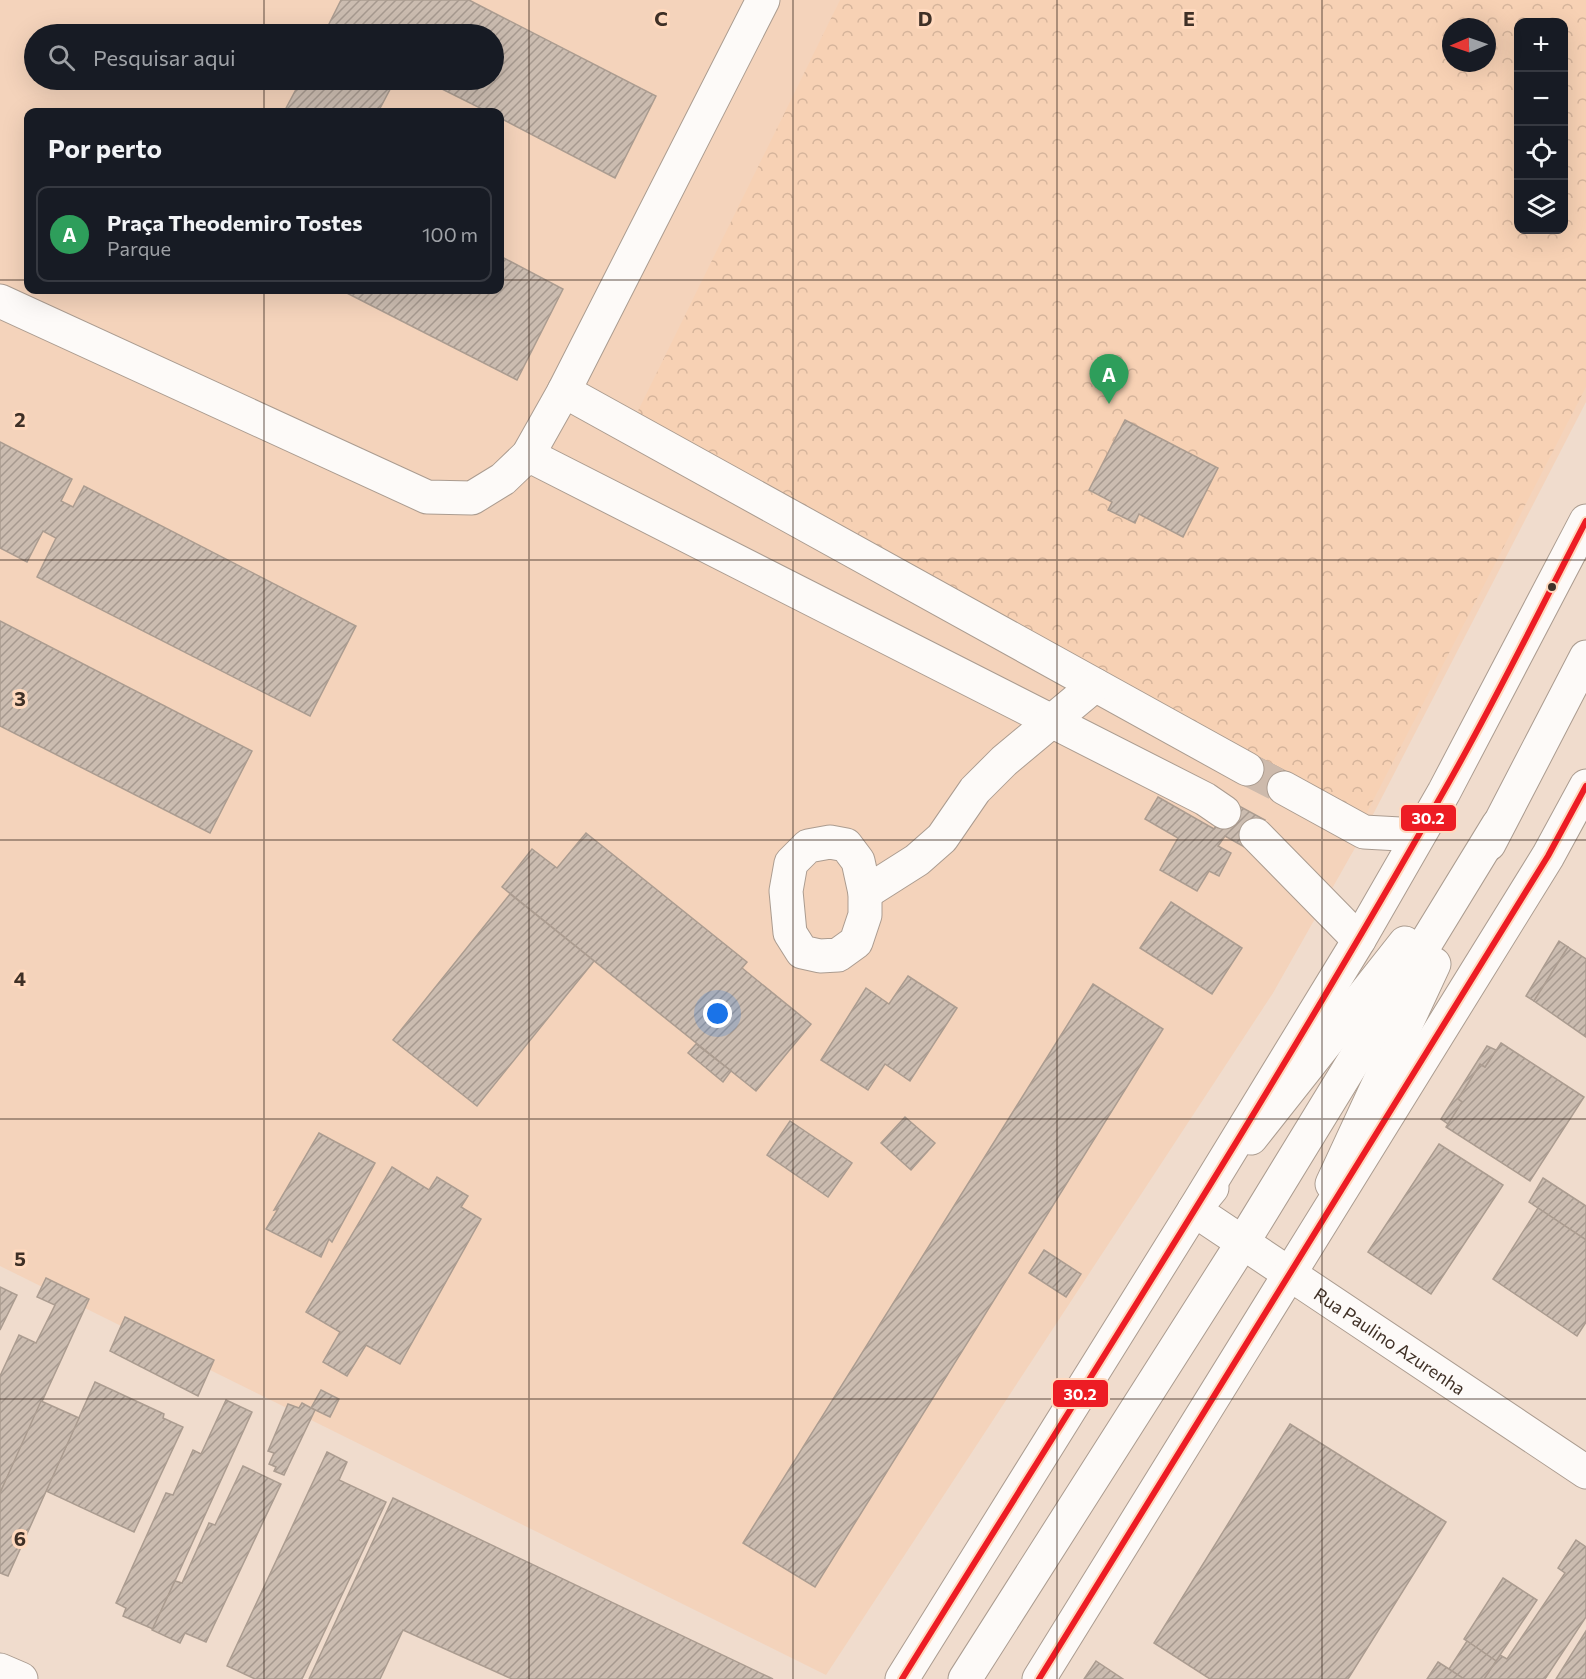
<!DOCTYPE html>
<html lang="pt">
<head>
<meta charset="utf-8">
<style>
	:root { --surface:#171b24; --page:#242831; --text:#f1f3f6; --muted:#9ea1a6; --line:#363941; --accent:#db2777 }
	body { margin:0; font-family:Commissioner,sans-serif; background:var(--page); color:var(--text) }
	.controls { position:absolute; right:18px; top:18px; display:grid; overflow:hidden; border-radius:12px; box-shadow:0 6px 24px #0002 }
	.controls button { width:54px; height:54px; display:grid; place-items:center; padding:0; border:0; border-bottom:2px solid var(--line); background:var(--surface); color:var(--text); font:30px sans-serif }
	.compass { position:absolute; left:1442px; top:18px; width:54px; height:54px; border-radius:50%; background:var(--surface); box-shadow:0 6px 24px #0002; rotate:268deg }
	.you { position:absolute; left:718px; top:1014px; width:21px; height:21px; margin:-15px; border:4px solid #fff; border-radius:50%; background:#1a73e8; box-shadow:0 0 0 9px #1a73e833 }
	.badge { display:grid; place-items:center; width:39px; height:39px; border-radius:50%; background:var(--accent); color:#fff; font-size:20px; font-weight:700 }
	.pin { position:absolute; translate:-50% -50px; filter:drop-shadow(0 2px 3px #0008) }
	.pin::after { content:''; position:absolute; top:32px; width:21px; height:18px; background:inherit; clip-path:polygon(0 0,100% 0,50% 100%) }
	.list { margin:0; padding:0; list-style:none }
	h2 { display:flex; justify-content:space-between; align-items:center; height:78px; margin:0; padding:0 24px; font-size:26px }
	h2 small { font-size:20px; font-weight:400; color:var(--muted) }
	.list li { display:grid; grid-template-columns:39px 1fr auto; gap:18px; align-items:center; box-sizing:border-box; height:96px; margin:0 12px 12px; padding:0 12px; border:2px solid var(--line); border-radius:12px }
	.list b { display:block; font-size:22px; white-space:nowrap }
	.list p { margin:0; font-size:20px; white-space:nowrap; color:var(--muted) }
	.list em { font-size:20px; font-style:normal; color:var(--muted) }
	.icon { flex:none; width:33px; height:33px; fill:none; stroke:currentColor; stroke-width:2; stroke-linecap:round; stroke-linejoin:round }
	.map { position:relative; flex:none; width:1586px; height:1679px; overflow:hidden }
	.search { position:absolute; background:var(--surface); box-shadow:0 6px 24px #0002; left:24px; top:24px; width:480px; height:66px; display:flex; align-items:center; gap:15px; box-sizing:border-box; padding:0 21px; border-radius:33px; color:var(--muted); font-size:22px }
	.panel { position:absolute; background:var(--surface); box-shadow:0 6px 24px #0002; left:24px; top:108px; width:480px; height:186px; border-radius:12px }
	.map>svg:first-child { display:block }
	.built { fill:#f4d3bb; fill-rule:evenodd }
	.forest { fill:url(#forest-crowns); fill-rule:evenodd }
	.building { fill:url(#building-hatch); stroke:#ab9c90; stroke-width:1.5 }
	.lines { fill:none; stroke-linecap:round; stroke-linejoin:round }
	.minor-tunnel { stroke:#cdbaac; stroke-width:33; stroke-dasharray:33 16; stroke-linecap:butt }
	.minor-casing { stroke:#ab9c90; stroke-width:35 }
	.major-casing { stroke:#ab9c90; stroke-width:35 }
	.minor { stroke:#fdfaf8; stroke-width:33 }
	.major { stroke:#fdfaf8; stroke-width:33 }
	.bus-1-casing { stroke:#ffd9be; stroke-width:10 }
	.bus-1 { stroke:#ed1c24; stroke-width:6 }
	.grid { fill:none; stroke:#3f3026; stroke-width:1.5; stroke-opacity:0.55 }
	.bus-dot { fill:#3f3026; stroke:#ffd9be; stroke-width:2 }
	.labels { text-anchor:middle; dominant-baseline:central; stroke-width:6; stroke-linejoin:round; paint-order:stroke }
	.street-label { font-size:18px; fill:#3f3026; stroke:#ffd9be }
	.grid-label { font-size:20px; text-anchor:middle; font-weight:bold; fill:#3f3026; stroke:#ffd9be; stroke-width:6; stroke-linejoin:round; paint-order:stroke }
	.line-badge { stroke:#ffd9be; stroke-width:2 }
	.badge-label { font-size:16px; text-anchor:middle; font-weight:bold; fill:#fff }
</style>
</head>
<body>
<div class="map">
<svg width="1586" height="1679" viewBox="0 0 1586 1679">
	<defs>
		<pattern id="forest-crowns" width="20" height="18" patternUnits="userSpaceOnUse" patternTransform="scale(1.5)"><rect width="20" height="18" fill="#f7d1b4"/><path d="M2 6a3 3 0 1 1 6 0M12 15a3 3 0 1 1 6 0" fill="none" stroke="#d5b49b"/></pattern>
		<pattern id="building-hatch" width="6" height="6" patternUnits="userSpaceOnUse" patternTransform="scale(1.5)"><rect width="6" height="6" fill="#cbbcb0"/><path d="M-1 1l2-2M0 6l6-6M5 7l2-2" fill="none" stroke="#a6998f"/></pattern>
	</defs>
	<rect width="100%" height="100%" fill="#f0dccd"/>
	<path class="built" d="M 0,0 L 1586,0 L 1586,402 L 1364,832 L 1273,993 L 826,1675 L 0,1266 ZM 1518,22 L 1564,22 L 1564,230 L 1518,230 ZM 1451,27 L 1487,27 L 1487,63 L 1451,63 ZM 34,34 L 494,34 L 494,80 L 34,80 ZM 28,112 L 500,112 L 500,290 L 28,290 Z"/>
	<path class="forest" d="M 840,0 L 1586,0 L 1586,387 L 1361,824 L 633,421 ZM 1518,22 L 1564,22 L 1564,230 L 1518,230 ZM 1451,27 L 1487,27 L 1487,63 L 1451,63 Z"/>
	<g class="building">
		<polygon points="341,0 469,0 656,96 615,178 500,118 500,112 488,112 424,80 494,80 494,34 324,34"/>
		<polygon points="301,80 395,80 378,112 284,112"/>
		<polygon points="500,256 563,289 517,380 341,290 500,290"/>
		<polygon points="1125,420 1218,468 1183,537 1139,514 1135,523 1108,510 1112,502 1089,490"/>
		<polygon points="0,442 72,479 61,501 73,507 84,486 356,626 310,716 37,577 56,538 43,531 27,562 0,548"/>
		<polygon points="0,621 252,751 210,833 0,726"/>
		<polygon points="1254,755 1291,774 1278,797 1243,778"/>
		<polygon points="1158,797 1214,829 1230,801 1265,820 1248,849 1225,836 1218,846 1231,853 1219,876 1209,871 1197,891 1160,870 1178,838 1145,819"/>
		<polygon points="586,833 747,962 742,968 811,1024 756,1091 502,887 532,849 557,868"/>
		<polygon points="510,894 594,961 477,1106 393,1040"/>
		<polygon points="1171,902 1242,948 1212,994 1140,948"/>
		<polygon points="1559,941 1568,947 1534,1001 1526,996"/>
		<polygon points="1568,947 1586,959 1586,1037 1534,1001"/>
		<polygon points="908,976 957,1008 910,1081 885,1064 868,1090 821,1060 866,988 889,1004"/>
		<polygon points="1093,984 1163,1029 815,1587 743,1543"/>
		<polygon points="1501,1043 1584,1097 1530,1181 1446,1127 1462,1102 1458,1099 1480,1064 1485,1067"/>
		<polygon points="696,1044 731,1071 723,1082 688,1053"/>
		<polygon points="1487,1046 1496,1050 1485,1067 1480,1064 1458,1099 1462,1102 1448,1124 1441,1119"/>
		<polygon points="905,1117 935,1143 911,1170 881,1143"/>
		<polygon points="790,1121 852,1163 828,1197 767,1155"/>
		<polygon points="319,1133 375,1163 332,1242 329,1239 321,1257 266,1229 278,1209 274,1210"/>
		<polygon points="1439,1144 1503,1185 1431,1294 1368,1252"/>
		<polygon points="392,1167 429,1190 437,1177 468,1196 461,1207 481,1219 400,1364 366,1345 347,1376 323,1362 340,1332 306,1312"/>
		<polygon points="1543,1178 1586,1206 1586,1240 1529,1202"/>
		<polygon points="1538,1208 1586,1240 1586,1322 1577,1336 1493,1279"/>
		<polygon points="1044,1250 1081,1274 1066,1297 1029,1273"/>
		<polygon points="46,1278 89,1299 0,1493 0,1376 19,1335 36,1343 55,1305 37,1297"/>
		<polygon points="0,1287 17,1295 0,1330"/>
		<polygon points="125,1317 214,1360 198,1396 110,1351"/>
		<polygon points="95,1382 164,1414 163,1418 183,1427 134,1532 46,1491"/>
		<polygon points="321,1390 339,1399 330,1417 311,1408"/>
		<polygon points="226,1400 252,1412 153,1629 123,1616 126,1608 116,1603 166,1493 173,1495 193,1450 201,1454"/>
		<polygon points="41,1401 79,1418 8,1576 0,1573 0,1493"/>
		<polygon points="302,1403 315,1410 284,1475 274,1471 276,1467 269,1464 274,1453 268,1451 288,1404 299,1408"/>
		<polygon points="1290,1424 1446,1522 1348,1679 1210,1679 1154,1643"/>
		<polygon points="327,1452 347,1462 339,1480 386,1502 302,1679 255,1679 227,1666"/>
		<polygon points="243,1466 281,1484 206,1642 185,1633 180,1643 152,1630 175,1581 182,1583 209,1523 215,1525"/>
		<polygon points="393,1498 773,1679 512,1679 403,1630 380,1679 309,1679"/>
		<polygon points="1576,1540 1586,1547 1586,1617 1545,1679 1484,1679 1500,1655 1507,1659 1565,1573 1558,1568"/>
		<polygon points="1503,1578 1537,1600 1496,1661 1464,1639"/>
		<polygon points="1586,1631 1586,1679 1556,1679"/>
		<polygon points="1467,1641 1496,1661 1484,1679 1464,1679 1449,1669"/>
		<polygon points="1096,1661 1123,1679 1084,1679"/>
		<polygon points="1438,1662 1449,1669 1464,1679 1427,1679"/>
	</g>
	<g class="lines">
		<polyline class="minor-tunnel" points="1247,769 1284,788"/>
		<g class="minor-casing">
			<g id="minor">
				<polyline points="0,301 427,497 472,498 503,479 528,455 564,391 763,0"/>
				<polyline points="564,391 1247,769"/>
				<polyline points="528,455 1205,799 1224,812"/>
				<polyline points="1284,788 1364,832 1418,835"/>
				<polyline points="1256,835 1359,940"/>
				<polygon points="830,842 846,845 858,861 865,893 865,915 856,942 838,955 820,956 802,952 790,933 786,891 791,863 808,846"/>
				<polyline points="1489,844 1586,657"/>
				<polyline points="865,893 917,860 942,838 975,790 1004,761 1095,685"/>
				<polyline points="1251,1138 1405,943"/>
				<polyline points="1332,1184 1434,964"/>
				<path id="s1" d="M 1212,1188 L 1194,1210 L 1586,1472"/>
				<polyline points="965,1679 1243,1242 1498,825"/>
			</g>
		</g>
		<g class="major-casing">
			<g id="major">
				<polyline points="0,1670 21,1679"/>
				<polyline points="902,1679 1194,1210 1359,940 1444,792 1586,521"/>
				<polyline points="1039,1679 1548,856 1586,786"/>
			</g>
		</g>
		<use href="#minor" class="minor"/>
		<use href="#major" class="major"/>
		<g class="bus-1-casing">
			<g id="bus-1">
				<path d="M 902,1679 C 1084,1386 1271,1096 1441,796 C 1493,706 1538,613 1586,521"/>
				<polyline points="1039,1679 1548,856 1586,786"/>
			</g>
		</g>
		<use href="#bus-1" class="bus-1"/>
	</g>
	<path class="grid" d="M 264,0 L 264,34M 529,0 L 529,1679M 793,0 L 793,1679M 1057,0 L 1057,1679M 1322,0 L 1322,1679M 264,80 L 264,112M 0,280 L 28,280M 500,280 L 1586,280M 264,290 L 264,1679M 0,560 L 1586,560M 0,840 L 1586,840M 0,1119 L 1586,1119M 0,1399 L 1586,1399"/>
	<circle class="bus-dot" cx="1552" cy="587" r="5"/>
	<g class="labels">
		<g class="street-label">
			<text stroke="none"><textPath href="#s1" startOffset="264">Rua Paulino Azurenha</textPath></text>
		</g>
	</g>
	<g class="grid-label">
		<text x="661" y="26">C</text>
		<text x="925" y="26">D</text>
		<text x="1189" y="26">E</text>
		<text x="20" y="427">2</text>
		<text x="20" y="706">3</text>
		<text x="20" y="986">4</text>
		<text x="20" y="1266">5</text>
		<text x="20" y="1546">6</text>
	</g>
	<g class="line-badge">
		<rect x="1400" y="804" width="57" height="28" rx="6" fill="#ed1c24"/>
		<rect x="1052" y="1379" width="57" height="29" rx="6" fill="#ed1c24"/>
	</g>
	<g class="badge-label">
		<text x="1428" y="824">30.2</text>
		<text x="1080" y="1400">30.2</text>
	</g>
</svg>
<div class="controls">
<button>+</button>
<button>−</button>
<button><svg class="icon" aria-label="locate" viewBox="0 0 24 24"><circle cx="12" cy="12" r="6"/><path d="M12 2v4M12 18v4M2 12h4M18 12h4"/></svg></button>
<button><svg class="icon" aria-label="layers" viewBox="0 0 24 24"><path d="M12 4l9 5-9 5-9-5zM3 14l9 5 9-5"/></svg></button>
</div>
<svg class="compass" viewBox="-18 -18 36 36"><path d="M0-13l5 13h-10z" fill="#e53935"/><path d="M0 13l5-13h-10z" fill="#9ea1a6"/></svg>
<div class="you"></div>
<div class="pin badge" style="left:1109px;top:404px;background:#2e9e5b">A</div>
<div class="search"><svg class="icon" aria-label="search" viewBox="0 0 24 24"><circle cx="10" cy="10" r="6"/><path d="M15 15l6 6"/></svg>Pesquisar aqui</div>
<section class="panel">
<h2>Por perto<small></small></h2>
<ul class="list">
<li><span class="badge" style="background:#2e9e5b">A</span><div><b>Praça Theodemiro Tostes</b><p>Parque</p></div><em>100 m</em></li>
</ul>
</section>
</div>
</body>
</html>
